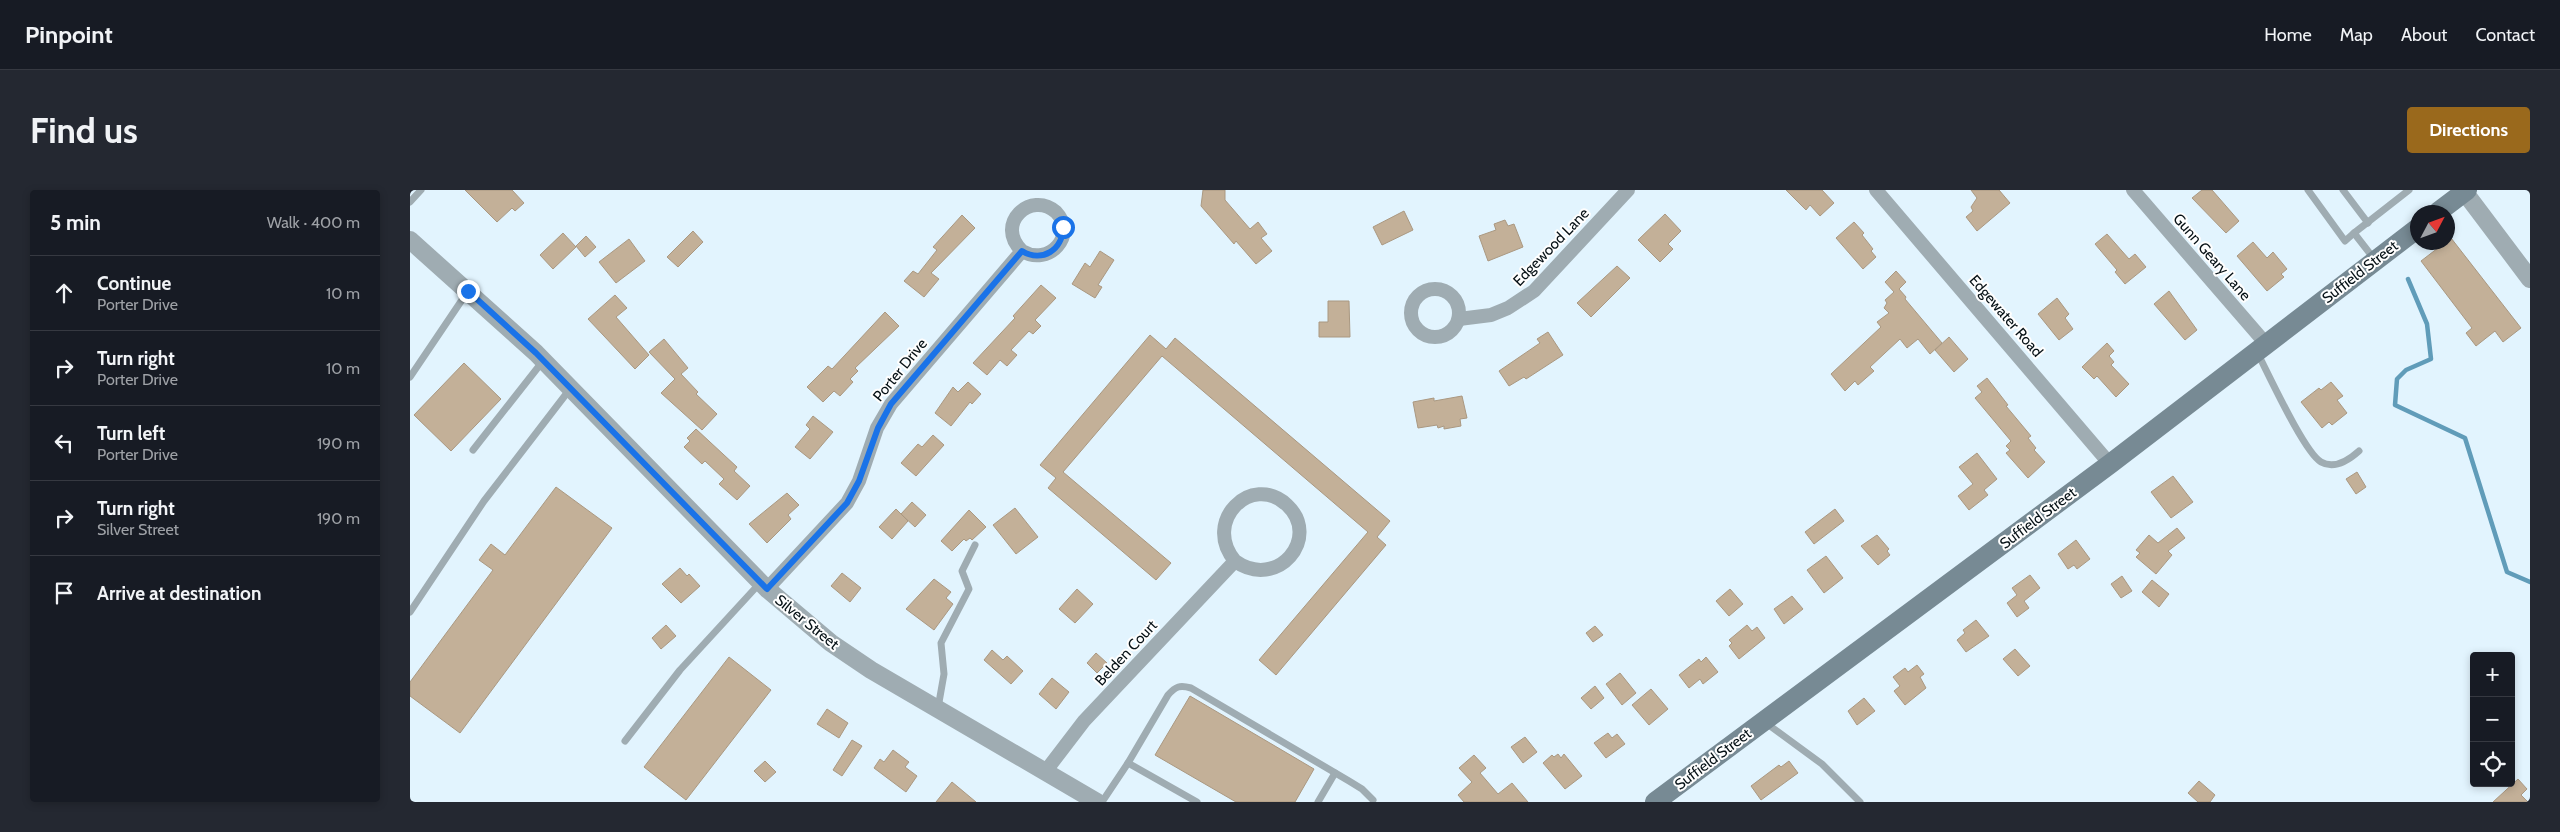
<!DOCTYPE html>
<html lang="en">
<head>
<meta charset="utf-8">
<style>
	:root { --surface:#171b24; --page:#242831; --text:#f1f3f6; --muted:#9ea1a6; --line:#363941; --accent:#9a691c }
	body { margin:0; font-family:Cabin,sans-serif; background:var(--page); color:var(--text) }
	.controls { position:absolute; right:15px; bottom:15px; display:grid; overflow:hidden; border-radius:5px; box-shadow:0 2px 8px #0003 }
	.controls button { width:45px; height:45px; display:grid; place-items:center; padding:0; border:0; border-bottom:1px solid var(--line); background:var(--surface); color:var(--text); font:25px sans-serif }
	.compass { position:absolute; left:2000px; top:15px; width:45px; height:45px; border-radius:50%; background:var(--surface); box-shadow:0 2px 8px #0003; rotate:49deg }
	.stop { position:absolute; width:15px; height:15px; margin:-11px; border:4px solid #1a73e8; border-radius:50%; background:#fff }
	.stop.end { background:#1a73e8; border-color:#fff; box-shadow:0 1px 5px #0008 }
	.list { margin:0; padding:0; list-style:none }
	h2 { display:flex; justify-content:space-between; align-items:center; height:65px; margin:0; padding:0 20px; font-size:21px }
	h2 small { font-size:16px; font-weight:400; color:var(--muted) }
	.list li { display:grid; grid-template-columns:32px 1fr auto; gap:15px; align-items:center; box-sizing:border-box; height:75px; padding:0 20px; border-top:1px solid var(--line) }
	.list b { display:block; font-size:19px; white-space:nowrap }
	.list p { margin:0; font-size:16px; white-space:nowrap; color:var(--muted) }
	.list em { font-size:16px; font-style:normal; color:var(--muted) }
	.icon { flex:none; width:28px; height:28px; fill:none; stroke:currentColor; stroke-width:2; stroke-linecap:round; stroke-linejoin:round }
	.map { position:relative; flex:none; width:2120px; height:612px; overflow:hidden; border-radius:5px }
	header { display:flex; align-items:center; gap:30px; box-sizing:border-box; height:70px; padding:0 25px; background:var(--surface); border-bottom:1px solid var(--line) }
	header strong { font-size:24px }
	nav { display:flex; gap:28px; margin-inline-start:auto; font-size:18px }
	.intro { display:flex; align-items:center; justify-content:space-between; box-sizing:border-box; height:120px; padding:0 30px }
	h1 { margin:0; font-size:35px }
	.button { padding:12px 22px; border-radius:5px; background:var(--accent); color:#fff; font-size:18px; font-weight:700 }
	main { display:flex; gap:30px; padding:0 30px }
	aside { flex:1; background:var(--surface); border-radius:5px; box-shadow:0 2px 8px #0003 }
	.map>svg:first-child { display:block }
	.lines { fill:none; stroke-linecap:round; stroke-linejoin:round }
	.stream { stroke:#609cb9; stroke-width:4.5 }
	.building { fill:#c3b098; stroke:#aa9881 }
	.service { stroke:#9facb2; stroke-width:7 }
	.minor { stroke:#9facb2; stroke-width:14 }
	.tertiary { stroke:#9facb2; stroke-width:18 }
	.secondary { stroke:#778a94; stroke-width:20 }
	.route { stroke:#1a73e8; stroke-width:6 }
	.labels { text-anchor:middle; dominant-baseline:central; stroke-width:4; stroke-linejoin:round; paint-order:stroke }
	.street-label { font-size:15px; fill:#051015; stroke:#fefefe }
</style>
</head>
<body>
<header>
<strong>Pinpoint</strong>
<nav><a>Home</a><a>Map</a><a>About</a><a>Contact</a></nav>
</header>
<div class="intro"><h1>Find us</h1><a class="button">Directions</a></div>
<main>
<aside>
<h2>5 min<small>Walk · 400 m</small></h2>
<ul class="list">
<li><svg class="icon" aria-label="ahead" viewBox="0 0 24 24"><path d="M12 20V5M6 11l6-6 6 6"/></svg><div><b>Continue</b><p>Porter Drive</p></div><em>10 m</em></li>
<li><svg class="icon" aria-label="right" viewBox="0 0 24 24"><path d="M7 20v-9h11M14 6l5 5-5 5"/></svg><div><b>Turn right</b><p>Porter Drive</p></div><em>10 m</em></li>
<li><svg class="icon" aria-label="left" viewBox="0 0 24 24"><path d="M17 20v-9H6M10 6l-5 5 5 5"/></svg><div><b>Turn left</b><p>Porter Drive</p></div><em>190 m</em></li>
<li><svg class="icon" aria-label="right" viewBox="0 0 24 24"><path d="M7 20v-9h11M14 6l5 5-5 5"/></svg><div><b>Turn right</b><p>Silver Street</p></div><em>190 m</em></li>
<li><svg class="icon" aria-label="arrive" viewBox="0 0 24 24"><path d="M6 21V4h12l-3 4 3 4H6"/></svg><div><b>Arrive at destination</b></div></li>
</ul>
</aside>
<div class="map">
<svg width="2120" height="612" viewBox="0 0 2120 612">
	<rect width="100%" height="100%" fill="#e2f4fe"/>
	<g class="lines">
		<polyline class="stream" points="1998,89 2017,134 2021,169 1996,180 1987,189 1985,215 2055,248 2097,382 2120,392"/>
	</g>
	<g class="building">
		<polygon points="55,0 102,0 114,13 105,21 102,18 87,32"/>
		<polygon points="793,0 815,0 815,10 840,39 848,32 857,44 851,48 862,61 846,74 826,51 824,54 791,16"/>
		<polygon points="1376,0 1412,0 1424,13 1410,26 1400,15 1396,20"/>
		<polygon points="1561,0 1589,0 1600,13 1567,41 1556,27 1563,21 1561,17 1567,8"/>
		<polygon points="1792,0 1802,0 1829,31 1816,43 1782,8"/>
		<polygon points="994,21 1003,40 972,55 963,37"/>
		<polygon points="1255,24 1271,41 1258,54 1263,59 1250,72 1228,50"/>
		<polygon points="552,25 565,38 521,83 529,89 514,107 494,91 503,81 508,84 527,60 523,57"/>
		<polygon points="1095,30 1098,36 1104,34 1113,57 1078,71 1069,46 1086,40 1084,34"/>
		<polygon points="1444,32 1454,43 1452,45 1463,59 1461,61 1466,67 1453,79 1426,48"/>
		<polygon points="283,41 293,52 268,77 257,67"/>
		<polygon points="153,43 166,57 143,79 130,65"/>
		<polygon points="1697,44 1719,69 1725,64 1736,77 1715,94 1705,82 1707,80 1685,54"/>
		<polygon points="176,46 186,57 175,67 166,56"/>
		<polygon points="2041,48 2111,138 2093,152 2085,141 2066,156 2056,143 2062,138 2011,71"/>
		<polygon points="219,49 235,71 206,93 189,72"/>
		<polygon points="1843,52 1857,68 1863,62 1877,79 1871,84 1874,87 1857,101 1827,66"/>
		<polygon points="690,61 704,70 688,95 692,97 685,108 662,94 675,73 680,77"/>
		<polygon points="1207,76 1220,88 1181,127 1167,113"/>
		<polygon points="1486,81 1496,92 1489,99 1496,107 1495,109 1532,153 1520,164 1508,149 1497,158 1490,149 1460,177 1464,181 1448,195 1445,191 1435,201 1421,184 1471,137 1467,132 1479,123 1474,118 1477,113 1475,110 1484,102 1475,92"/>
		<polygon points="631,95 646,108 625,130 631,136 623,144 619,141 601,160 607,165 597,176 590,170 577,185 563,173 605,128 603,126"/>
		<polygon points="1759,101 1787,140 1775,150 1744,114"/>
		<polygon points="205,105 217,118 206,127 239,165 225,179 178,129"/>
		<polygon points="1647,108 1659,124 1655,128 1663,139 1649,150 1628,124"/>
		<polygon points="918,111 939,111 940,147 909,147 909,132 918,132"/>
		<polygon points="475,122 489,136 445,178 448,181 440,189 443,192 430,206 424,201 413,212 397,197 418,176 422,179"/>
		<polygon points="1138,142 1153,165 1116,189 1114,187 1099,196 1089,181 1130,153 1127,149"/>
		<polygon points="740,145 756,159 765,148 980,331 967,347 976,355 866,485 849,470 958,342 752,166 653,282 761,373 746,390 638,298 646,288 630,275"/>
		<polygon points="1539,147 1558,169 1544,182 1525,160"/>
		<polygon points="254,149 278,178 271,184 288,202 286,204 307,224 292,240 251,203 265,189 239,162"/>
		<polygon points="1697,153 1704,161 1699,166 1704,172 1701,175 1719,194 1706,207 1687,186 1684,189 1672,177"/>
		<polygon points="54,173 91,209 41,261 4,225"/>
		<polygon points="1577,188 1598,215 1596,216 1621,246 1618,248 1626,258 1624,260 1635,272 1618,288 1596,263 1600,260 1596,256 1601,251 1565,208 1572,202 1567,196"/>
		<polygon points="558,192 571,204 562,214 560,212 541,236 525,223 543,197 548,202"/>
		<polygon points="1921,192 1933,206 1927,210 1937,223 1922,235 1919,232 1912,238 1891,212 1909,198 1911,200"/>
		<polygon points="1052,206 1057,228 1050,229 1051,236 1034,239 1034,236 1028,238 1027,235 1008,238 1003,212 1024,208 1024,211"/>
		<polygon points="403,226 423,242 400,269 385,257 400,239 396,235"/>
		<polygon points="286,239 327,277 324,281 340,296 327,310 309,294 314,289 295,271 292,274 274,257 280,251 277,248"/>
		<polygon points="523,245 534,255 506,286 491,273 508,254 512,257"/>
		<polygon points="1567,263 1587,289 1574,300 1578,305 1559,320 1548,306 1563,294 1549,277"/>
		<polygon points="1947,282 1956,297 1946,304 1936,289"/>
		<polygon points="1763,286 1783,312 1761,328 1741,302"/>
		<polygon points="146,297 202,338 50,543 0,506 0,492 83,380 69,370 81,354 95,365"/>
		<polygon points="377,303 389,315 378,325 381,329 357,353 339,334"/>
		<polygon points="502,312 516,325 505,337 491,324"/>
		<polygon points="605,318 628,347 606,364 583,335"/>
		<polygon points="486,319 498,331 482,349 469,337"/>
		<polygon points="1425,319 1434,331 1404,354 1395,342"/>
		<polygon points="559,320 576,337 562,350 560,348 556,351 554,349 542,361 531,351"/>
		<polygon points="1767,338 1775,348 1758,361 1762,365 1746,384 1726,367 1730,363 1726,360 1739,345 1748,353"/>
		<polygon points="1467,345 1479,359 1477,361 1480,365 1468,375 1451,356"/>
		<polygon points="1666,350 1680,369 1667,379 1664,375 1658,379 1648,364"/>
		<polygon points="1416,366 1433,388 1414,403 1397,380"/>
		<polygon points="270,378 277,386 279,384 290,396 271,413 252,394"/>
		<polygon points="432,383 451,398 440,412 421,396"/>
		<polygon points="1620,385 1630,398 1614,411 1619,418 1607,427 1597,413 1607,405 1602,398"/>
		<polygon points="1712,386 1722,401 1711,408 1701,394"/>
		<polygon points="524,389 541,402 536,408 543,414 524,440 496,419"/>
		<polygon points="1742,390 1759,404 1749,417 1732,402"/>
		<polygon points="667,399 683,414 665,433 649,419"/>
		<polygon points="1320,399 1333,414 1319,426 1306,411"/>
		<polygon points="1382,406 1393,419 1374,434 1364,419"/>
		<polygon points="1566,430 1579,446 1556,462 1547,450 1555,443 1553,440"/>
		<polygon points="256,435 266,446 251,459 242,448"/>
		<polygon points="1337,435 1342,441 1347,437 1355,448 1329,469 1319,456 1322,453 1319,450"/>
		<polygon points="1185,436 1193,445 1183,452 1176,443"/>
		<polygon points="1605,459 1620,476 1608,486 1593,469"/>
		<polygon points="582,460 593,470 597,466 613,481 601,494 574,470"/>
		<polygon points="686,463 697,473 687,483 677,473"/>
		<polygon points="319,467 361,500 276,610 234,577"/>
		<polygon points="1296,467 1308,482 1293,494 1290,489 1279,498 1269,485 1289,469 1291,472"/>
		<polygon points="1507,475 1514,484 1510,487 1516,498 1495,515 1484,501 1490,496 1483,487 1495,478 1498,482"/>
		<polygon points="1210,483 1226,503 1212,515 1196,494"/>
		<polygon points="642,488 659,502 646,519 629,504"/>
		<polygon points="1185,496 1194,508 1181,519 1171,508"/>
		<polygon points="1241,499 1258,519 1239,535 1222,515"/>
		<polygon points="780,506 904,579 885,612 826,612 745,565"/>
		<polygon points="1454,508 1465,521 1447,535 1438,521"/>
		<polygon points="417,519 438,533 429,548 407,534"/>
		<polygon points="1198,543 1202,548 1207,544 1215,554 1196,568 1184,553"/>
		<polygon points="1115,547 1127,562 1113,573 1101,557"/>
		<polygon points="442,550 452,556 432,586 423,580"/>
		<polygon points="483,560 499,572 495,577 507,586 496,602 464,578 470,569 474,572"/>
		<polygon points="1148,564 1151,568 1154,564 1172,586 1155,599 1133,573 1142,565 1144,567"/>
		<polygon points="1064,565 1076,578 1070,583 1088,604 1102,593 1118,612 1054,612 1048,605 1062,592 1049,578"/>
		<polygon points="355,571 366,582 355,592 344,581"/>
		<polygon points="1379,571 1388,583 1351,610 1341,596 1369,575 1371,577"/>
		<polygon points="2108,589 2117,599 2111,605 2118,612 2083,612"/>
		<polygon points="1789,591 1805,605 1800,612 1788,612 1778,603"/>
		<polygon points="542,592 566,612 526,612"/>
	</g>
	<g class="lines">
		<g class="service">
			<polyline points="1898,0 1935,51 1944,43"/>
			<polyline points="1933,0 1958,33"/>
			<polyline points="0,12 11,0"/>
			<polyline points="1965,70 1944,43 1999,0"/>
			<path d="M 1847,162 C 1858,183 1894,262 1911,272 C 1925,280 1939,270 1949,261"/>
			<polyline points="0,187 58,101"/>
			<polyline points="63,260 133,171"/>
			<polyline points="0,422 74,311 160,199"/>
			<polyline points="528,518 534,484 531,453 559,399 552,381 565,355"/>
			<polyline points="1356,533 1412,574 1450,612"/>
			<polyline points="215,551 270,480 350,393"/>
			<path d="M 718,573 L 758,505 C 766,496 770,495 781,498 L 939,591 L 952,599 L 963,610"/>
			<polyline points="692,612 718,573 787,612"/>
			<polyline points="908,612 925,583"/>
		</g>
		<g class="minor">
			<polyline points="1466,0 1700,274"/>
			<polyline points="1723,0 1857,155"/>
			<circle cx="1025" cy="123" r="24"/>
			<polyline points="1049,129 1081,125 1098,118 1124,101 1218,0"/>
			<path d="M 357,399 L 437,313 L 449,291 L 467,238 L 481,214 L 612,61 C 639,77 668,45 646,22 C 621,0 584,34 612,61"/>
			<path d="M 635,582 L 674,531 L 825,371 C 867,401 912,348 877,315 C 841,282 792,332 825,371"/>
		</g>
		<g class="tertiary">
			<polyline points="2053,0 2120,89"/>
			<polyline points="0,50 126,163 357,399 421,453 461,480 687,612"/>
		</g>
		<g class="secondary">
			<polyline points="2028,22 2057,0"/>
			<polyline points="1245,612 1700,274 2008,38"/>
		</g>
	</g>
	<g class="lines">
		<path class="route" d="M 58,101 L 126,163 L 357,399 L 437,313 L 449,291 L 468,238 L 481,214 L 612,61 C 632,73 653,60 653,37"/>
	</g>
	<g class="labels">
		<g class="street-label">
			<text transform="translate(1141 57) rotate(-46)">Edgewood Lane</text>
			<text transform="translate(1802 67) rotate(49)">Gunn Geary Lane</text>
			<text transform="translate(1950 82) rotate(-38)">Suffield Street</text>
			<text transform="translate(1596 126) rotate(49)">Edgewater Road</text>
			<text transform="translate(490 180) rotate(-51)">Porter Drive</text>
			<text transform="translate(1628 328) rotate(-37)">Suffield Street</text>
			<text transform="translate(397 432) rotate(39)">Silver Street</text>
			<text transform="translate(716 463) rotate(-47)">Belden Court</text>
			<text transform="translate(1303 569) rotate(-37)">Suffield Street</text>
		</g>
	</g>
</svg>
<div class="controls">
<button>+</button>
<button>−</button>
<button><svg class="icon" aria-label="locate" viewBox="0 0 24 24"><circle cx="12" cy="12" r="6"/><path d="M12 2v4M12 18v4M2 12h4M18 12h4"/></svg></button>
</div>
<svg class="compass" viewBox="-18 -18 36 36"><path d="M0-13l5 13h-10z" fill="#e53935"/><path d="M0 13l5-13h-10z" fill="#9ea1a6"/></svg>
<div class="stop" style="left:653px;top:37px"></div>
<div class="stop end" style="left:58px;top:101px"></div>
</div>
</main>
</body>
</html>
